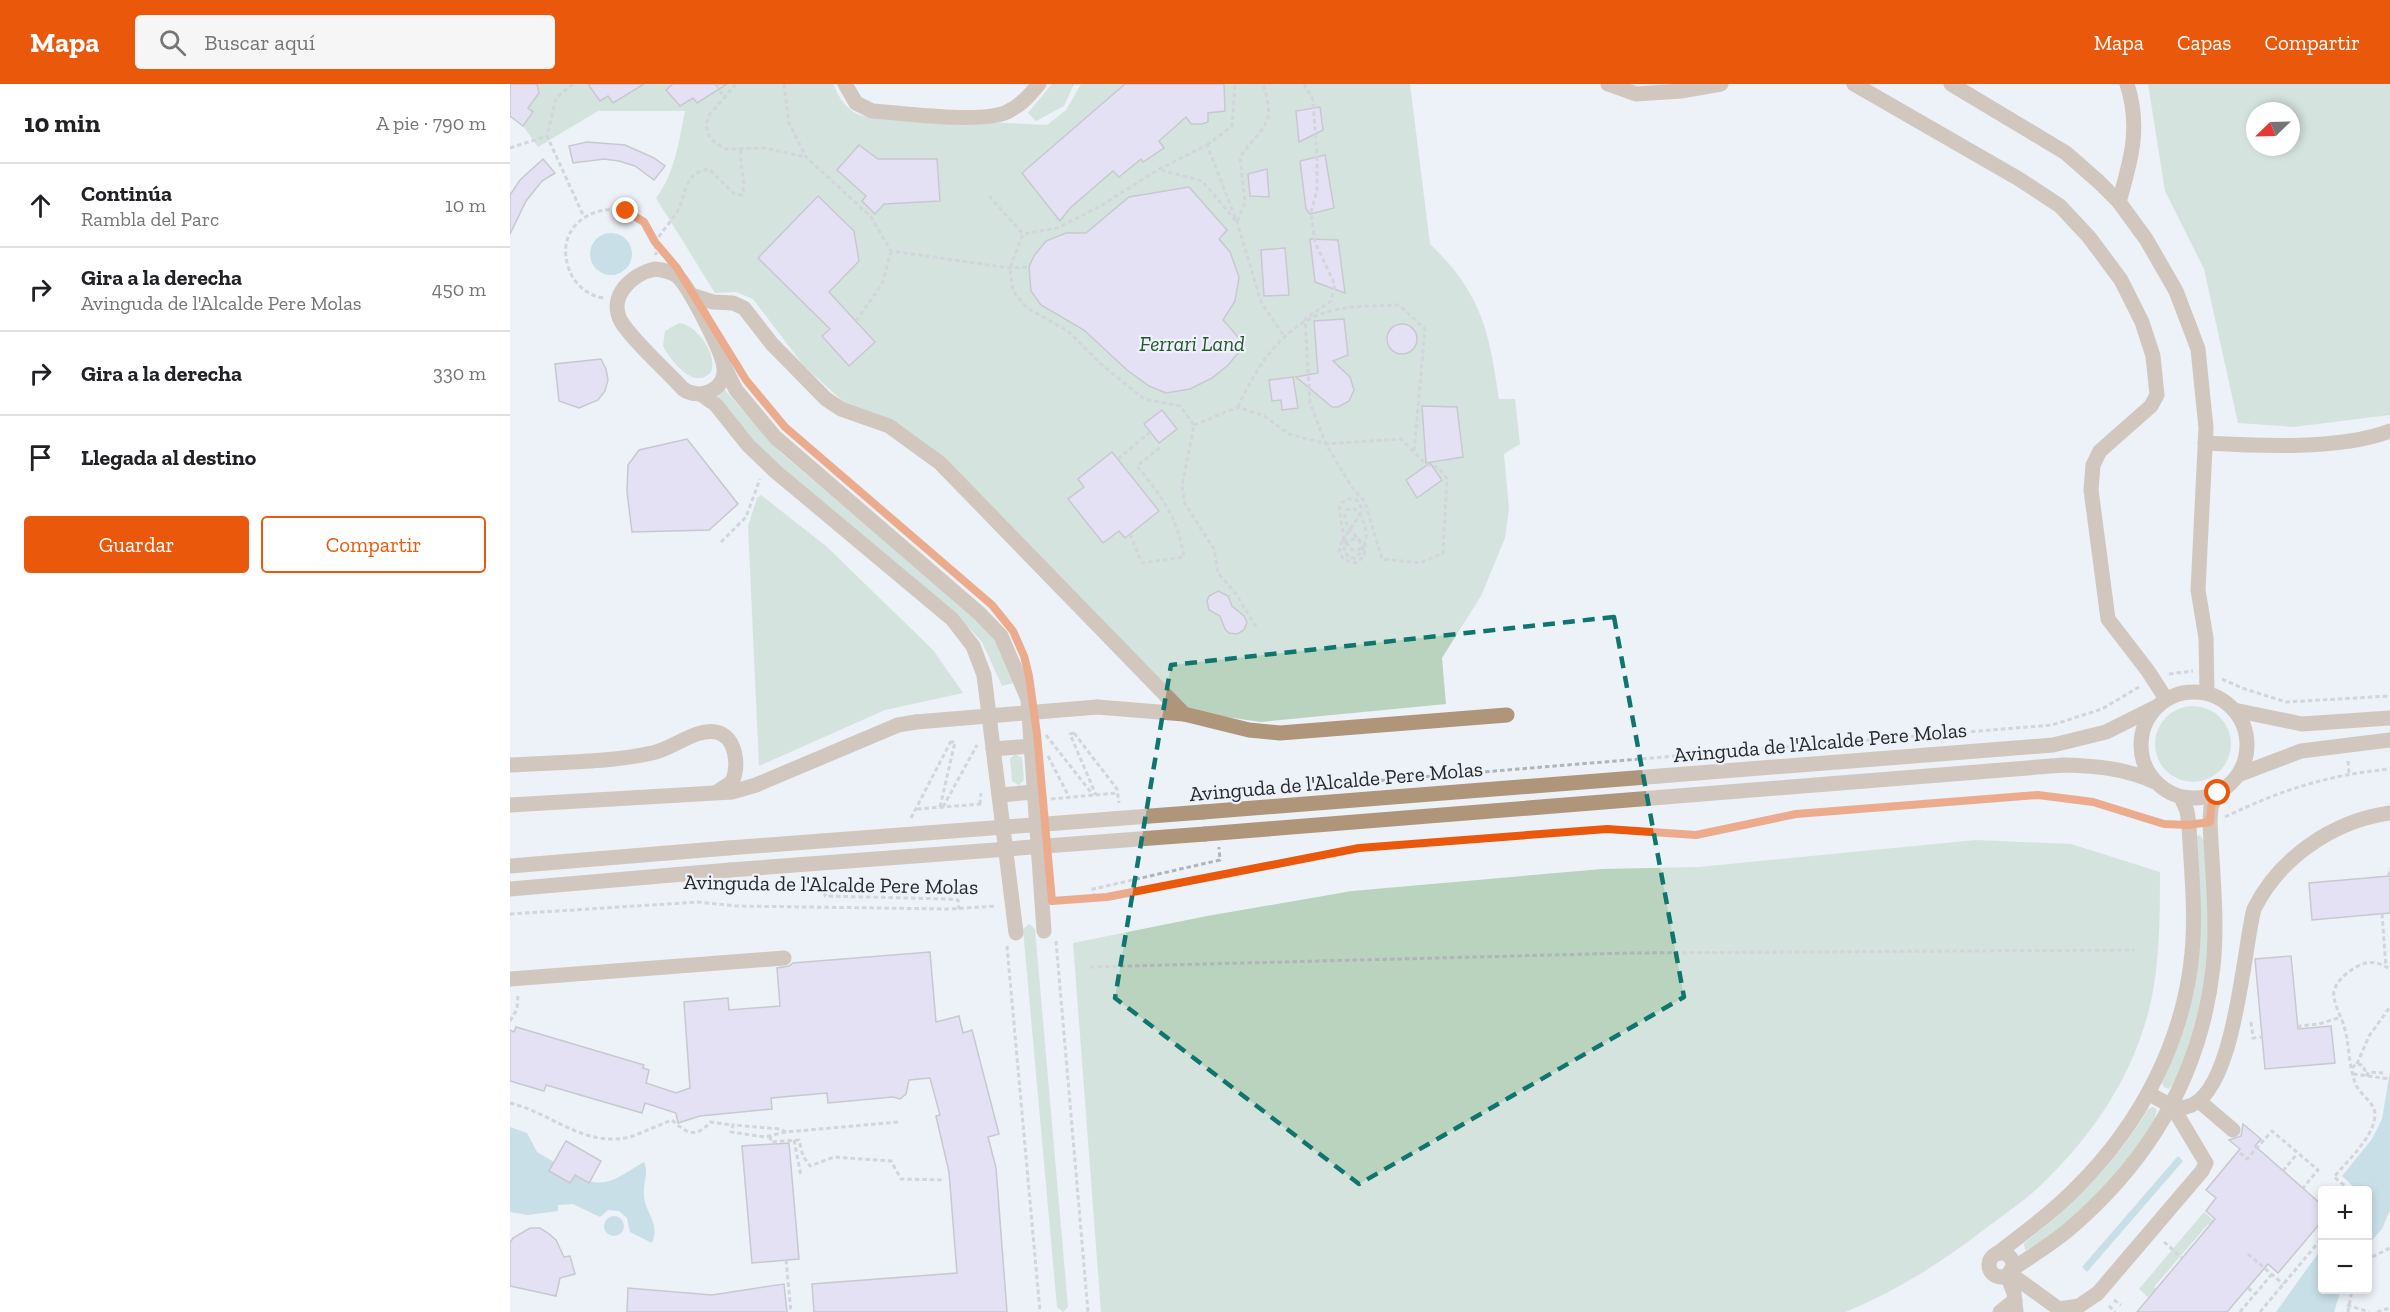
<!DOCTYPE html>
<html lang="es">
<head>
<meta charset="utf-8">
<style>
	:root { --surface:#fff; --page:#f6f6f6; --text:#202124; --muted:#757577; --line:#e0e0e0; --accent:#ea580c }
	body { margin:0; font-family:"Zilla Slab",serif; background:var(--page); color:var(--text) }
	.controls { position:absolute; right:18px; bottom:18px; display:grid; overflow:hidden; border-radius:6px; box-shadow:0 3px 9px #0003 }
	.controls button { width:54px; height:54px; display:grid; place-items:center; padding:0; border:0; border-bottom:2px solid var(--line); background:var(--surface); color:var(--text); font:30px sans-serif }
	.compass { position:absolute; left:1736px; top:18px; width:54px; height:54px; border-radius:50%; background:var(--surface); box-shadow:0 3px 9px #0003; rotate:247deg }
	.stop { position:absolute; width:18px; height:18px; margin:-14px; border:4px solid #ea580c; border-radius:50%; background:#fff }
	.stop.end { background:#ea580c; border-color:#fff; box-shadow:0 2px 6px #0008 }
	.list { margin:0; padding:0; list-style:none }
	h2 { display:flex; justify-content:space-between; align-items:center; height:78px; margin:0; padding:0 24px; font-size:26px }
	h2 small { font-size:20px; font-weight:400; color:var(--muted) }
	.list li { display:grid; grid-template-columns:39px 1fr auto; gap:18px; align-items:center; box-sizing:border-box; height:84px; padding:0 24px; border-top:2px solid var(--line) }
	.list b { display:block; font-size:22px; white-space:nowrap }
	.list p { margin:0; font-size:20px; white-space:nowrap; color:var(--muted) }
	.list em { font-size:20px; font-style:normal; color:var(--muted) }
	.actions { display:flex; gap:12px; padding:18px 24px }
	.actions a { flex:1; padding:14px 0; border:2px solid var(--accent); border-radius:6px; text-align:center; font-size:21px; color:var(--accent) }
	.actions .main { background:var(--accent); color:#fff }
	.icon { flex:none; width:33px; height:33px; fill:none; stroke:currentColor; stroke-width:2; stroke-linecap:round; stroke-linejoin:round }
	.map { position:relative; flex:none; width:1880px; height:1228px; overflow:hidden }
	header { display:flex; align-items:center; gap:36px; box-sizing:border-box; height:84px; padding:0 30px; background:var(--accent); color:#fff }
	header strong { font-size:28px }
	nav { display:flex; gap:33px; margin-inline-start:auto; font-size:21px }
	.search { width:420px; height:54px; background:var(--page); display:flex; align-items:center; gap:15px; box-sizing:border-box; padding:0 21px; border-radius:6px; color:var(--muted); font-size:22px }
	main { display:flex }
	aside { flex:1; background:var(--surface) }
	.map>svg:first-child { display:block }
	.green { fill:#b9d3be; fill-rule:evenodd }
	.water { fill:#9bc9d4 }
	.building { fill:#dccef1; stroke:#9b989f; stroke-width:1.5 }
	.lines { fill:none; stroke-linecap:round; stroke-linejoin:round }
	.path { stroke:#b1b4b9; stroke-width:3; stroke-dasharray:4.5 3; stroke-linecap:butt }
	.minor { stroke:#af9579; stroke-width:15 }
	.path-bridge { stroke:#b1b4b9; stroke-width:3; stroke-dasharray:4.5 3; stroke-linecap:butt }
	.minor-bridge { stroke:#af9579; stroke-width:15 }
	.route { stroke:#ea580c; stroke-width:8 }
	.marked { fill:none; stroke:#0f766e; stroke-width:4.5; stroke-dasharray:12 8; stroke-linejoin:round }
	.labels { text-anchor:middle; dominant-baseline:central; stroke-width:4.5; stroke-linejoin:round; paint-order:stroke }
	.park-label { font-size:21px; font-style:italic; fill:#255531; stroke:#edf1f8 }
	.street-label { font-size:21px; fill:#28292c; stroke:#edf1f8 }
</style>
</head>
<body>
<header>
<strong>Mapa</strong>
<div class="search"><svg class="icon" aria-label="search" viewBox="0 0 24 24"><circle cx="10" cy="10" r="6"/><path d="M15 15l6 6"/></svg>Buscar aquí</div>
<nav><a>Mapa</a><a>Capas</a><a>Compartir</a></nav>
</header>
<main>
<aside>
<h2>10 min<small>A pie · 790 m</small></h2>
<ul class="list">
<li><svg class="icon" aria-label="ahead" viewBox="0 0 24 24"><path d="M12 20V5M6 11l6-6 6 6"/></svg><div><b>Continúa</b><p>Rambla del Parc</p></div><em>10 m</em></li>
<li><svg class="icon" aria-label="right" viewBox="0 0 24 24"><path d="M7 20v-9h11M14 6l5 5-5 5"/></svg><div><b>Gira a la derecha</b><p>Avinguda de l'Alcalde Pere Molas</p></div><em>450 m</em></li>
<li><svg class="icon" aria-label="right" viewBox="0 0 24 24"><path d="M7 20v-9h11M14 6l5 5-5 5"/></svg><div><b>Gira a la derecha</b></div><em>330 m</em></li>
<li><svg class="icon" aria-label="arrive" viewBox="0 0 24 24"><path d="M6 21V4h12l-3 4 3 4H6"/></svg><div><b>Llegada al destino</b></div></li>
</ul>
<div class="actions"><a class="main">Guardar</a><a>Compartir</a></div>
</aside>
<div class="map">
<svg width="1880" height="1228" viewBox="0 0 1880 1228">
	<rect width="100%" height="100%" fill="#edf1f8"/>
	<g class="green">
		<path d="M 0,0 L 323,0 C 330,15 336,26 352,32 L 537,41 L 556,26 L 571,0 L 900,0 L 920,160 C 972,210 979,247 989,315 L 1005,315 L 1010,360 L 994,370 L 999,424 L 995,454 L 971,512 L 932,574 L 936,620 L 751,638 L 703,631 L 677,623 L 477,417 L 338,322 L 294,282 L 243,215 L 226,208 L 205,209 L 146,114 C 165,90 169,56 175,27 L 88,27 L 28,63 L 13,42 Z"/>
		<polygon points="542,0 564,0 554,22 526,37 518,29"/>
		<path d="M 1638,0 L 1880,0 L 1880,331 L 1784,343 L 1728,339 L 1694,185 L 1655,107 ZM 1745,27 L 1781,27 L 1781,63 L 1745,63 Z"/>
		<path d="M 169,239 C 187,241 208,271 201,288 C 184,307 161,277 153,262 L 155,247 Z"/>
		<polygon points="213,304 271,369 469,537 486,558 503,599 492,602 472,558 460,545 263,379 208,313"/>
		<polygon points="251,411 316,462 423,566 453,609 375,626 249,682 238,442 247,414"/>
		<circle cx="1683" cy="660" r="38"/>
		<polygon points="505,670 512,674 514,696 509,701 502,697 500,675"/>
		<path d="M 1690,751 L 1695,758 C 1701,833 1701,891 1678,963 C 1674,977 1669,995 1659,1005 L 1654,1003 L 1652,999 L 1670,954 L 1687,752 Z"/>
		<path d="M 1466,756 L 1561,760 L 1650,788 C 1650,834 1650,889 1637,933 C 1619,998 1580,1054 1532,1100 C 1515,1117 1494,1130 1475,1145 C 1432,1178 1385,1208 1335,1228 L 591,1228 L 563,859 L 697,832 L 842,807 L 1092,785 L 1189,783 Z"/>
		<polygon points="519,840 525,845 558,1223 553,1228 547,1223 513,845"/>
		<path d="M 1643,1023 L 1646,1025 C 1652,1051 1540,1164 1515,1166 L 1514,1159 C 1563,1121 1606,1079 1638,1025 Z"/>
		<polygon points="1694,1128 1728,1158 1725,1163 1698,1140 1644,1203 1671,1226 1663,1228 1641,1210 1638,1213 1629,1205"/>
	</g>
	<g class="water">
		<circle cx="101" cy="170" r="21"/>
		<polygon points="1880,988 1880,1126 1872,1145 1858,1161 1858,1106 1844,1106 1845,1104 1832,1092 1862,1055 1872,1035"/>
		<path d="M 0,1043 L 17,1049 L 27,1068 L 44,1078 L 39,1087 L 60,1099 L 65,1091 C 95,1108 108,1093 134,1078 C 139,1090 133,1097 134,1110 C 134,1129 151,1138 142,1159 L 120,1148 L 117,1134 L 109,1127 L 98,1126 L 90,1133 L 63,1120 L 48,1121 L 48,1127 L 18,1131 L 0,1128 Z"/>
		<polygon points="1668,1072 1673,1077 1577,1188 1572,1183"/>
		<circle cx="104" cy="1142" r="10"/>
		<polygon points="1812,1164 1812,1206 1831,1206 1824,1228 1766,1228"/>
	</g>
	<g class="building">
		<polygon points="0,0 27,0 29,9 18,24 23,28 13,42 0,32"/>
		<polygon points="78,0 134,0 103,19 98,12 90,17"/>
		<polygon points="163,0 217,0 187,19 183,14 170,22 156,6"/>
		<polygon points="615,0 714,0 715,27 698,29 698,38 692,40 681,40 676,33 649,57 654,64 633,78 631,75 609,93 603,87 560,124 550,137 512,89"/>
		<polygon points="810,23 813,46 789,58 786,27"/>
		<polygon points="77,58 115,61 144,74 155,82 144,96 125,82 109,77 94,75 63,79 59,62"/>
		<polygon points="349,61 368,75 427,75 430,117 374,120 365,130 352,117 356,112 327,86"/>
		<polygon points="815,71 824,124 800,130 796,125 790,77"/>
		<polygon points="33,75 45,89 32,97 16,117 0,150 0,111 10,96"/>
		<polygon points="757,85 759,113 740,112 738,90"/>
		<polygon points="679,103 717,146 709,155 720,168 729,193 725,217 713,236 735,261 718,281 702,294 680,305 656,309 639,302 617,286 574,246 531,221 521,207 519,183 524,172 536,157 556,149 576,149 619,113"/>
		<polygon points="308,112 344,147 349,177 319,208 365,258 339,282 312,252 320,245 248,174"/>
		<polygon points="800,155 828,156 835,209 805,198"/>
		<polygon points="775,164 779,211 754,212 751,166"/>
		<polygon points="834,235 838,271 823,277 840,293 844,306 839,317 828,323 822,323 786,293 808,289 804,237"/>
		<circle cx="892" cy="255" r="15"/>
		<polygon points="91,275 96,285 98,296 95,307 88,316 69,324 49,317 45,280"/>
		<polygon points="783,293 788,324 772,326 771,316 762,317 759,296"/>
		<polygon points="912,322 947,323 953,373 916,379"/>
		<polygon points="652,326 667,345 649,359 634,340"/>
		<polygon points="177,355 228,420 199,446 122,448 117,408 118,381 129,366"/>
		<polygon points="602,368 649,427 615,454 609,447 593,459 558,415 574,403 568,395"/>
		<polygon points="920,379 932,396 907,414 896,396"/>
		<polygon points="708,507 718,512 722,522 734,532 737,538 734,546 727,550 719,549 715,545 710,532 699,526 697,517 699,512"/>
		<polygon points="1880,792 1880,829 1802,836 1799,799"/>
		<polygon points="420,868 426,938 449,932 453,949 462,946 489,1050 478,1053 486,1084 497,1228 304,1228 302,1200 447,1189 439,1088 426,1032 430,1031 420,994 399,996 396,1010 390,1015 383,1013 318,1019 317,1009 261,1014 262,1025 190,1032 168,1039 166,1029 135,1019 132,1029 36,1001 34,1007 0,997 0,946 4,948 6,943 134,981 133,984 139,986 136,999 166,1009 180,1004 174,918 218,914 219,926 270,922 267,884 279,882 283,879"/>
		<polygon points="1781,872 1788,945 1821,942 1825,979 1755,985 1745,875"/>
		<polygon points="1733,1040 1751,1055 1745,1062 1812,1121 1812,1137 1768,1189 1758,1180 1717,1228 1627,1228 1705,1135 1696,1127 1706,1114 1696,1106 1730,1065 1719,1056 1731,1052"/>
		<polygon points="56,1057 91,1077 79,1099 65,1091 60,1099 39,1087"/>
		<polygon points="279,1059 289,1175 242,1179 232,1062"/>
		<polygon points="20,1144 30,1144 38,1149 46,1156 54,1173 60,1172 65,1190 50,1194 46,1212 0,1202 0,1159 3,1154"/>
		<polygon points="274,1200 277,1228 117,1228 118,1204 202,1211"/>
	</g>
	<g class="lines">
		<g class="path">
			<polyline points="63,0 46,14 37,52 74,133"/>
			<polyline points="206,0 215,15"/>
			<polyline points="226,0 200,30 196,41 198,50 205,59 216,65 255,64 296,73"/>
			<polyline points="274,0 279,39 296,73 361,133 381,167 500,184 519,183"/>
			<polyline points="697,61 722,42 725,0"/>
			<polyline points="0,64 37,52"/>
			<path d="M 651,86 L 692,97 L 727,138 L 735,119 L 730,73 C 752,42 767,42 753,0"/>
			<polyline points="479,112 513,150"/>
			<path d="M 156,170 L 145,158 C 152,147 165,134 170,122 C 177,104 176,89 199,85 L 223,109 L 232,111 C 237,98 229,81 231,66"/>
			<path d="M 93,214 C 77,211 64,200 59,185 C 35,120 145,98 146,171"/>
			<polyline points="346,237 372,200 381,167"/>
			<path d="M 728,323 C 748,278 778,234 829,225 C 849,221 870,222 889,221 L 915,245 L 904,368"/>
			<polyline points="684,341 728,323 754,332 779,350 816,360 891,355 916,380 929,384 937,395 933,469 910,479 872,475 855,418 841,402 816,360 800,319 795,235 821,217 825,201 805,158 801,128 807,106 807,74 803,16 794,0"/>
			<polyline points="608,375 640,348"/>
			<path d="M 620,450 L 632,479 L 674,473 C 667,432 652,413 627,382 L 652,362"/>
			<path d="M 832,457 L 829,468 L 834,476 L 846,479 L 854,472 L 855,461 L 847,454 L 835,458 L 834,468 L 840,474 L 845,474 L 853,466 C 851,451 828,441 837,426 L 843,424 C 856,431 865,468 842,466 L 835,458 L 829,426 L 831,419 L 839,415 L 847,416 L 851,423 L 850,431"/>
			<polyline points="211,458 236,433 250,395"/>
			<polyline points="746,543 726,510 708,489 704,465 675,420 672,402 684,341 670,322 634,315 591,280 558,247 517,224 503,207 500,184 513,150 547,144 589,123 649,85 697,61 727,138 751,218 774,252"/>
			<polyline points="1659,590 1683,587"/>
			<polyline points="1712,595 1732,604 1776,618 1880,612"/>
			<polyline points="564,649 607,705 609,719"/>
			<polyline points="564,649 560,650 586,711"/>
			<polyline points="536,651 583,711"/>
			<polyline points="538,672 559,713"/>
			<polyline points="1838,677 1839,690"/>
			<polyline points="863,697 1542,641 1592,625 1629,603"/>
			<polyline points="541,715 607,709"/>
			<polyline points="470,720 471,709"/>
			<polyline points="430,723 445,658 441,658"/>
			<polyline points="433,723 467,661"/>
			<polyline points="407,725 471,720"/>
			<path d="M 1715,733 C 1771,706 1817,691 1880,685"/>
			<polyline points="401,734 441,657"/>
			<polyline points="1879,792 1880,784"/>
			<polyline points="315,793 315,812 438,815 448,816 449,825"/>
			<polyline points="584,814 583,805 710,776 709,763"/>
			<polyline points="547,817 597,813 849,764 1097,745 1186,751 1286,730 1528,711 1583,718 1664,741"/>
			<polyline points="0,830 188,818 226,822 440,825 486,822"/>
			<polyline points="1872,830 1876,883"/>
			<polyline points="546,857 578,1228"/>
			<polyline points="497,862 530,1228"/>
			<polyline points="580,883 1120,869 1625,866"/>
			<polyline points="0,937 7,925 8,911"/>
			<polyline points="1741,938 1743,954 1752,953"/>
			<polyline points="1790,945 1790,942 1809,940 1831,933"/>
			<polyline points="1847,980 1859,952 1880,923"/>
			<polyline points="1842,984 1846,980 1853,981 1855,987 1852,992"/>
			<polyline points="1843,990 1880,995"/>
			<polyline points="1856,992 1859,988 1873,989"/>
			<path d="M 0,1019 C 42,1029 77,1066 123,1052 C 136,1047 149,1041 162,1036 C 176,1049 186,1055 200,1038 L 223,1041"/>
			<polyline points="276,1048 270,1045 223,1041 221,1048 255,1053 276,1048 388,1038"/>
			<polyline points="260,1052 261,1058 289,1056 293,1072 300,1082 324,1073 381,1077 391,1095 434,1096"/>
			<polyline points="284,1056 291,1092"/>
			<polyline points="1730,1069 1737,1075 1762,1047 1808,1086 1793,1104"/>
			<polyline points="1773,1087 1787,1070"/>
			<path d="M 1840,1106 L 1824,1093 C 1838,1076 1863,1054 1865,1032 C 1866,1019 1851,1012 1846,1001 C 1838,982 1840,961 1834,942 C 1831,932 1822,917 1824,907 C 1827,895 1840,886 1850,881 C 1861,876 1870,879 1880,885"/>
			<polyline points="1654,1158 1672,1174"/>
			<polyline points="1738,1170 1773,1200"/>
			<polyline points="276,1176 281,1228"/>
			<polyline points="1858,1179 1862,1173 1880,1164"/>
			<polyline points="1738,1204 1745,1210"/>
			<polyline points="1604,1216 1611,1221"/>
			<polyline points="1837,1221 1859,1228"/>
			<polyline points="1599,1222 1605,1228"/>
			<polyline points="1730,1228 1762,1190"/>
			<polyline points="1750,1228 1812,1154"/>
			<polyline points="1838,1228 1842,1206"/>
			<polyline points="1867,1228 1880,1224"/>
		</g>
		<g class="minor">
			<path d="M 335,0 L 346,19 L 362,27 C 393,29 471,40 497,28 C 511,21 519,12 529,0"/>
			<polyline points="1098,0 1126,10 1171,7 1211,0"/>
			<polyline points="1344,0 1509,95 1550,122 1579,153 1611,196 1632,238 1643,272 1647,311 1641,322 1590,367 1583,381 1581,406 1598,535 1638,587 1656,615"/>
			<polyline points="1441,0 1556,69 1589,98 1609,118 1636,155 1666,207 1688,265 1696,344 1688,506 1696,554 1697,609"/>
			<path d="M 1609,118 C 1621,76 1631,43 1617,0"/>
			<path d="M 145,185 C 153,186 161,187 167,192 C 179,202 211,266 214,282 C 217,306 190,317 173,305 C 155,285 126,260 112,239 C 96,213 122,190 145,185 Z"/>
			<polyline points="181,211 203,218 223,219 234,224 262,260 316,315 331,325 379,342 430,379 674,630"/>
			<polyline points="214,282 226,306 265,353 470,530 491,552 518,615 534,847"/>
			<polyline points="192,311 206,321 238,361 265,387 442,535 463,562 474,591 506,849"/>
			<path d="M 1695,359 C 1748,362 1831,366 1880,347"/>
			<circle cx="1684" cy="661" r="53"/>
			<polyline points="587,623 674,630 739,646 770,649 997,631"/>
			<polyline points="1724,626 1792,640 1880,634"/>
			<polyline points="483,665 521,662"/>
			<path d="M 0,681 C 46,678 96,679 142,669 C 163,665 185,644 206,648 C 227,652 229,683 222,698 L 207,708"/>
			<polyline points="1728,691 1791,667 1880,656"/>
			<polyline points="490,711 524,708"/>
			<polyline points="0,721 222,708 246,701 388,641 406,638"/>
			<polyline points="693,728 1543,661 1596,648 1648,622"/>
			<path d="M 695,750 L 1554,681 C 1587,682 1614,684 1645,698"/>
			<polyline points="0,782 218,764"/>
			<polyline points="0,805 220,786"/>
			<polyline points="0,895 274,874"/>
			<path d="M 1638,1009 C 1649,1015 1663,1025 1676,1023 C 1725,1013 1733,866 1744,825 C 1769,774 1823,737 1880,729"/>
			<polyline points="1689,1017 1723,1046"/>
			<path d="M 1488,1169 C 1515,1148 1544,1127 1568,1102 C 1630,1040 1674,957 1682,869 C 1686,828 1681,783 1679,741 L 1677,727 L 1671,713"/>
			<circle cx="1491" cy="1181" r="12"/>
			<path d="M 1501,1186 C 1520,1173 1540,1161 1557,1147 C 1639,1078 1691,990 1703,883 C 1708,836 1702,785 1700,738 L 1701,723 L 1708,709"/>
			<polyline points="1499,1189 1549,1225 1569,1222 1588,1209 1692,1087 1696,1079 1662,1022"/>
			<polyline points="1497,1191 1504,1209 1506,1228"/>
			<polyline points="1490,1228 1505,1216"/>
		</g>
		<polyline class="path-bridge" points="832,457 850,431"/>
		<g class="minor-bridge">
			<polyline points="406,638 587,623"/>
			<polyline points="218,764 693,728"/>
			<polyline points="220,786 695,750"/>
		</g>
	</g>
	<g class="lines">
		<polyline class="route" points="116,127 134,138 145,158 167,184 236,296 275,343 482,521 503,547 514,572 519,592 527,650 542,817 597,813 849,764 1097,745 1186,751 1286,730 1528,711 1583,718 1654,740 1678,741 1700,738 1701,723 1708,709"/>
	</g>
	<path d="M0 0H1880V1228H0ZM 1104,533 L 1174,913 L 849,1100 L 605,914 L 661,581 Z" fill="#edf1f8" fill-opacity=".55" fill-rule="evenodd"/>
	<path class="marked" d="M 1104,533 L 1174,913 L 849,1100 L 605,914 L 661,581 Z"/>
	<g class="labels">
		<g class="park-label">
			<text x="682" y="259">Ferrari Land</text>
		</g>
		<g class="street-label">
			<text transform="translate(1310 658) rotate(-5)">Avinguda de l'Alcalde Pere Molas</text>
			<text transform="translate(826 697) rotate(-5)">Avinguda de l'Alcalde Pere Molas</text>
			<text transform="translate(321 800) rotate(1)">Avinguda de l'Alcalde Pere Molas</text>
		</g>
	</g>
</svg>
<div class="controls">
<button>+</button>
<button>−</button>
</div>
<svg class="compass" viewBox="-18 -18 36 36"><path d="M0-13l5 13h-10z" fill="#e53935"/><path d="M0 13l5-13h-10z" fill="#757577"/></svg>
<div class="stop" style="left:1708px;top:709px"></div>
<div class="stop end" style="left:116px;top:127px"></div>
</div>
</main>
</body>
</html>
